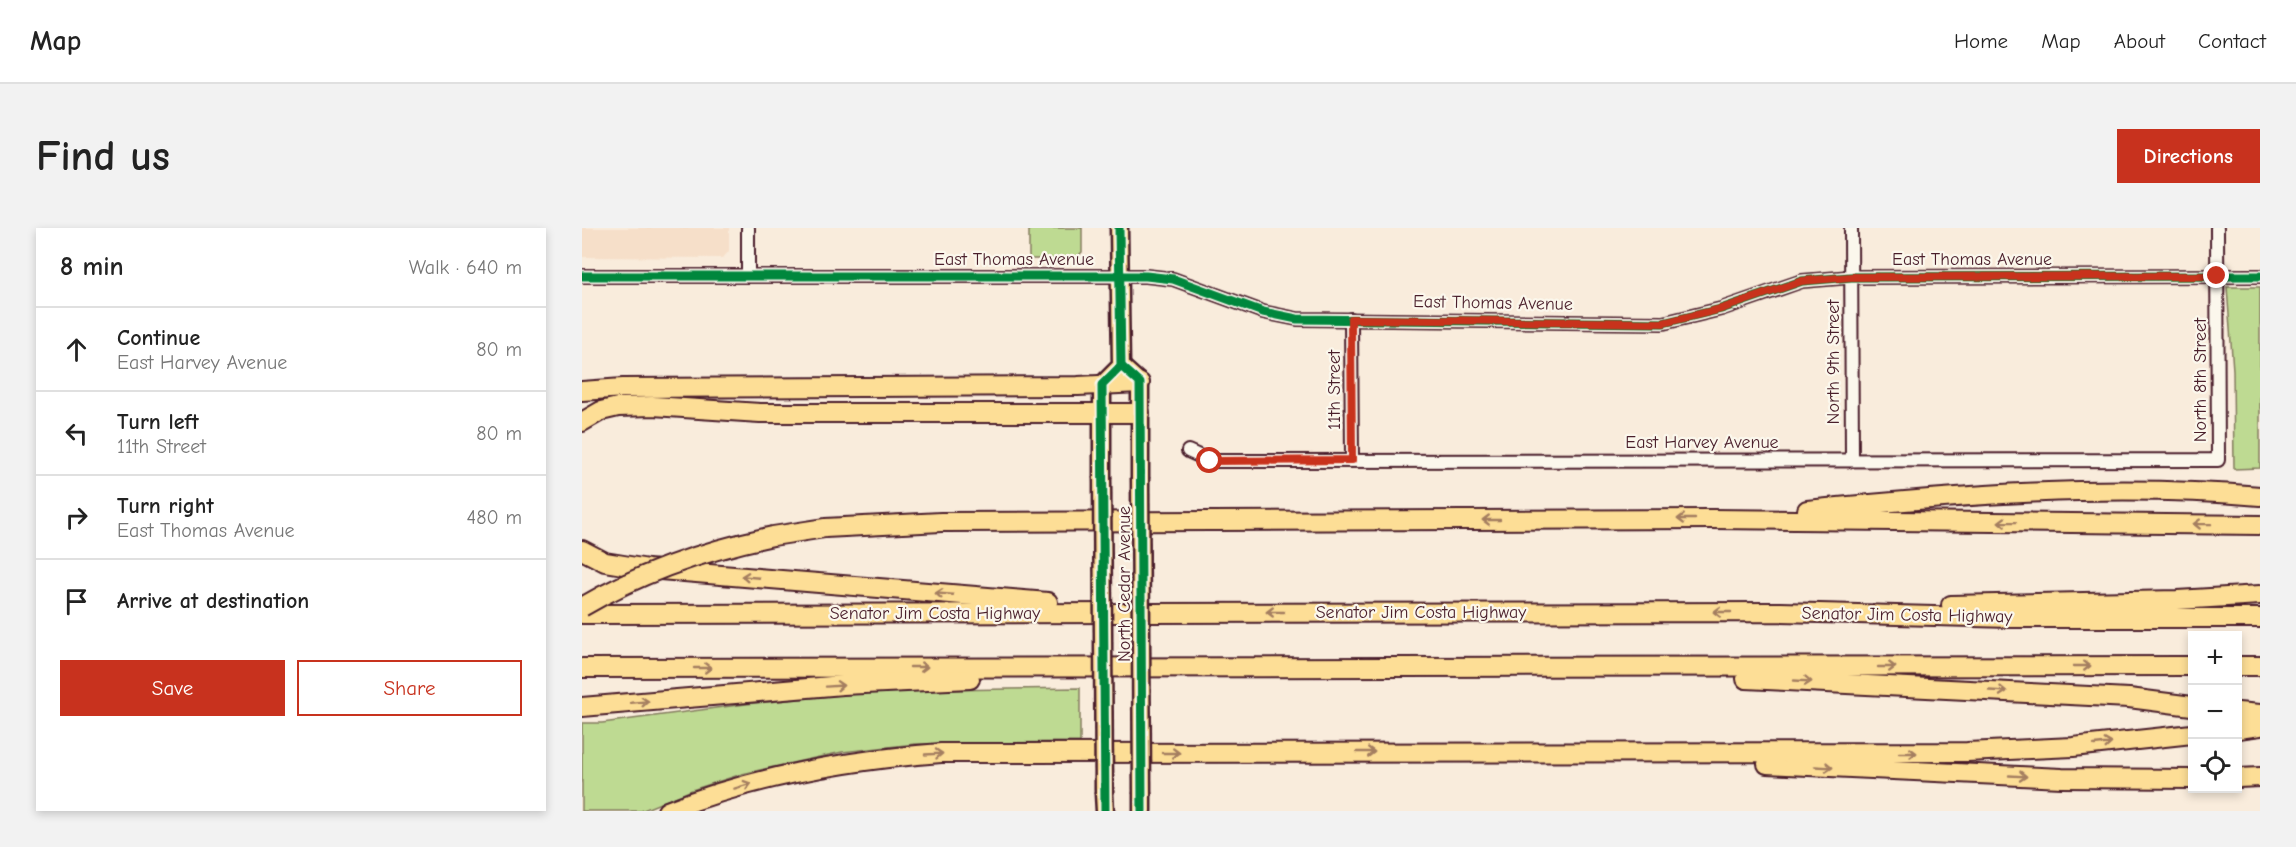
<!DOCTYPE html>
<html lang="en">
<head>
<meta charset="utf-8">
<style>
	:root { --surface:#fff; --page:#f2f2f2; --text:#222; --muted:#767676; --line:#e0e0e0; --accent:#c8321e }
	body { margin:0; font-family:"Comic Neue",sans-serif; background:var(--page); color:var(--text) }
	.controls { position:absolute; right:18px; bottom:18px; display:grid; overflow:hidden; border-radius:0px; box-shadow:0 3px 9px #0003 }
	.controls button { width:54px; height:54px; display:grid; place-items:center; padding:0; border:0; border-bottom:2px solid var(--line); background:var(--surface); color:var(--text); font:30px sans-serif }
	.stop { position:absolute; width:18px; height:18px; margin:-14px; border:4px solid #c8321e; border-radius:50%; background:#fff }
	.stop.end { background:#c8321e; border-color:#fff; box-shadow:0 2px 6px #0008 }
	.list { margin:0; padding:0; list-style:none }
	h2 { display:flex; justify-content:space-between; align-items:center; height:78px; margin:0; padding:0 24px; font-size:26px }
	h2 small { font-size:20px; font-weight:400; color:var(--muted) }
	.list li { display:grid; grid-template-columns:39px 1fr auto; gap:18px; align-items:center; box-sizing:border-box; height:84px; padding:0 24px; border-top:2px solid var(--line) }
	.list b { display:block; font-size:22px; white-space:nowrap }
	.list p { margin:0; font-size:20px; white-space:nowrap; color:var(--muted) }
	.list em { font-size:20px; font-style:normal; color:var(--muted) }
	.actions { display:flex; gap:12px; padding:18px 24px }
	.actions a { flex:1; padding:14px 0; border:2px solid var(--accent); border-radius:0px; text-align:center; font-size:21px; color:var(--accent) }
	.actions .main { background:var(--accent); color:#fff }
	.icon { flex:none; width:33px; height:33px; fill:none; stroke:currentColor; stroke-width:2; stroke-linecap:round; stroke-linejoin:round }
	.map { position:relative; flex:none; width:1678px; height:583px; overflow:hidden; border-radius:0px }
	header { display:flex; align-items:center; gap:36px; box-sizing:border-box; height:84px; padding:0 30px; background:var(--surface); border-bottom:2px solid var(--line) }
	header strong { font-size:28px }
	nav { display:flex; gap:33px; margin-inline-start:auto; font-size:21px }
	.intro { display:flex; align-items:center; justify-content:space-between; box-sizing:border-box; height:144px; padding:0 36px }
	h1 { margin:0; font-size:42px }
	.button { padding:15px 27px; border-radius:0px; background:var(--accent); color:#fff; font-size:21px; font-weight:700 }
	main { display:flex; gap:36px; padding:0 36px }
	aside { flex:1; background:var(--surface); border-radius:0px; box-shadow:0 3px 9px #0003 }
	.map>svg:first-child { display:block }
	.built { fill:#f6dfc9 }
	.green { fill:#beda92; stroke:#847c5e; stroke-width:1.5 }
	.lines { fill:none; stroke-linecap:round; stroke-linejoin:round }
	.minor-casing { stroke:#4a1f2b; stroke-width:16 }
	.major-casing { stroke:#4a1f2b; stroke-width:21 }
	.highway-casing { stroke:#4a1f2b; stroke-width:22 }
	.minor { stroke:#fbf7ec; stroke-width:12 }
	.major { stroke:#fdde96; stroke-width:16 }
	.highway { stroke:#fdde96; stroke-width:18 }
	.major-bridge-casing { stroke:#4a1f2b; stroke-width:21; stroke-linecap:butt }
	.highway-bridge-casing { stroke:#4a1f2b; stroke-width:22; stroke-linecap:butt }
	.major-bridge { stroke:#fdde96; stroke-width:16 }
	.highway-bridge { stroke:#fdde96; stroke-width:18 }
	.cycleway-casing { stroke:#fbf7ec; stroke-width:13 }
	.cycleway { stroke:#00873e; stroke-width:9 }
	.oneway { stroke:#a47e60 }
	.route { stroke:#c8321e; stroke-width:8 }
	.labels { text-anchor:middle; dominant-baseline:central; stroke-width:4.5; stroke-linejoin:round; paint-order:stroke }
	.street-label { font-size:18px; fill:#4a1f2b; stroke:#fbf7ec }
</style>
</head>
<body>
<header>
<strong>Map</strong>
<nav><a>Home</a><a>Map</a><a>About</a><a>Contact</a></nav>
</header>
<div class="intro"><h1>Find us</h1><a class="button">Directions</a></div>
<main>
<aside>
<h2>8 min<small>Walk · 640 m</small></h2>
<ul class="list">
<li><svg class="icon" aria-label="ahead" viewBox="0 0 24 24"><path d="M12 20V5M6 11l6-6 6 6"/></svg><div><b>Continue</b><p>East Harvey Avenue</p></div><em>80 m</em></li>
<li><svg class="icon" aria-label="left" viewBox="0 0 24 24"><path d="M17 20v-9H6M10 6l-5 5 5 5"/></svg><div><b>Turn left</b><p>11th Street</p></div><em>80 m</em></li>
<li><svg class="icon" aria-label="right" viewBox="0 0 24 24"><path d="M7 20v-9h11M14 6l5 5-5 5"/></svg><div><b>Turn right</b><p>East Thomas Avenue</p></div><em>480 m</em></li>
<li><svg class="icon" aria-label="arrive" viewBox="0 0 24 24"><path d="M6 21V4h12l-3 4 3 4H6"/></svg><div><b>Arrive at destination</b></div></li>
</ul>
<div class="actions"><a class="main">Save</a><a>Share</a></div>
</aside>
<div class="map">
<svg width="1678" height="583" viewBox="0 0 1678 583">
	<rect width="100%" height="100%" fill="#f9ecdc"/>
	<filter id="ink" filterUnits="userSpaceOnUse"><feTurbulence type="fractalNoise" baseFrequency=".0167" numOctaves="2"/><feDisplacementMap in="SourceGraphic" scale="12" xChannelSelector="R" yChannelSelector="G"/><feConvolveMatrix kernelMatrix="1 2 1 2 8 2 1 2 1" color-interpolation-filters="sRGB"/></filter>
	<g filter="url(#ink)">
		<polygon class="built" points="0,0 147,0 147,23 141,30 0,29"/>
		<g class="green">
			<polygon points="447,0 500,0 500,24 493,31 447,31"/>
			<polygon points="1645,59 1678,59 1678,240 1652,241 1651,142"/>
			<polygon points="498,460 498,514 333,516 260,524 160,546 110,562 59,583 0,583 0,495 20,495 164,476 300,463"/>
		</g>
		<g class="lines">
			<g class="minor-casing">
				<g id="minor">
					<polyline points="166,0 166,48"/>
					<polyline points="1269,0 1270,232"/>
					<polyline points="0,48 564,48 591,51 681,84 715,91 1081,95 1139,81 1220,53 1269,49 1678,48"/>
					<polyline points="769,91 770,232"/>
					<polyline points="606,223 628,233 1636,232 1635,0"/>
				</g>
			</g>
			<g class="major-casing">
				<g id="major">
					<polyline points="539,138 558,155 558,249"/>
					<polyline points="520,249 520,157 539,138 537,0"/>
					<polyline points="522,566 523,583"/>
					<polyline points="560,566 560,583"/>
				</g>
			</g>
			<g class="highway-casing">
				<g id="highway">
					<polyline points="0,163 41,160 496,158 558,155"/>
					<polyline points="0,194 19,183 36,179 71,178 178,185 558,185"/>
					<path d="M 1225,282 C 1376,267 1526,255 1678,268"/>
					<polyline points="191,308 243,300 359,294 1129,291 1678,297"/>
					<polyline points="0,322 23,334 66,341 466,374"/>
					<polyline points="1369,377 1595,372 1678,367"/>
					<polyline points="0,386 1199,384 1429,390 1678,390"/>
					<polyline points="1656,438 1678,438"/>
					<polyline points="0,440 1610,438"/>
					<polyline points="1164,451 1547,470 1610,478"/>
					<polyline points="0,479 261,457 388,451"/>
					<polyline points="1656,484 1678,486"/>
					<polyline points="1656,501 1678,498"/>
					<polyline points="1185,536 1480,550 1610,551"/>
					<polyline points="1656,550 1678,549"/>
					<path d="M 85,583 C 173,548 265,532 359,525 L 1385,524 L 1491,519 L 1610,506"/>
				</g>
			</g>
			<use href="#minor" class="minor"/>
			<use href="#major" class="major"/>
			<use href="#highway" class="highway"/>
			<g class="major-bridge-casing">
				<g id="major-bridge">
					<polyline points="520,249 522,566"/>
					<polyline points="558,249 560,566"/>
				</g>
			</g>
			<g class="highway-bridge-casing">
				<path id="highway-bridge" d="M 0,379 C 59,344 125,322 191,308"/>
			</g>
			<use href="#major-bridge" class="major-bridge"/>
			<use href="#highway-bridge" class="highway-bridge"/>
			<g class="cycleway-casing">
				<g id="cycleway">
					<polyline points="0,48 564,48 591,51 681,84 715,91 1081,95 1139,81 1220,53 1269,49 1678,48"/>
					<polyline points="539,138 558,155 560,583"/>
					<polyline points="523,583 520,157 539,138 537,0"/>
				</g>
			</g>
			<use href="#cycleway" class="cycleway"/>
		</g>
		<defs><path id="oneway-shaft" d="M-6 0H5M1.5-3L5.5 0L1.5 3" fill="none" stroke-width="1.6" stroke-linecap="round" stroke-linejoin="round" transform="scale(1.5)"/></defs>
		<g class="oneway">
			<use href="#oneway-shaft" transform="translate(1104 291) rotate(180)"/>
			<use href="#oneway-shaft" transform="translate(909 292) rotate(180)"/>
			<use href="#oneway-shaft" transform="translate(1425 294) rotate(-179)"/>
			<use href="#oneway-shaft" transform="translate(1620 296) rotate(-179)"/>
			<use href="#oneway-shaft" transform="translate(168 349) rotate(-175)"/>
			<use href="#oneway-shaft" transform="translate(362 366) rotate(-175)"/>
			<use href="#oneway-shaft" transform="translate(693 384) rotate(180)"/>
			<use href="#oneway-shaft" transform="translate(1140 384) rotate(180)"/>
			<use href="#oneway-shaft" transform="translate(1500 438)"/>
			<use href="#oneway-shaft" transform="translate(337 439)"/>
			<use href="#oneway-shaft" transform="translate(1305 439)"/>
			<use href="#oneway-shaft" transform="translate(121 440)"/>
			<use href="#oneway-shaft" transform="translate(1221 453) rotate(3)"/>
			<use href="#oneway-shaft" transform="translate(253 458) rotate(-4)"/>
			<use href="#oneway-shaft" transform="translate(1416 463) rotate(3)"/>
			<use href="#oneway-shaft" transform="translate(58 474) rotate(-5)"/>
			<use href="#oneway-shaft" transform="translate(1521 516) rotate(-6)"/>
			<use href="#oneway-shaft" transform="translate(784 524)"/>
			<use href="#oneway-shaft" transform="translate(589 525)"/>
			<use href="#oneway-shaft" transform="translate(1326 525)"/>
			<use href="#oneway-shaft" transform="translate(352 526) rotate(-3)"/>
			<use href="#oneway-shaft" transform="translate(1242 539) rotate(3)"/>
			<use href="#oneway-shaft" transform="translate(1436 548) rotate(3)"/>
			<use href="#oneway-shaft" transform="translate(161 558) rotate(-17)"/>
		</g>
	</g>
	<g class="lines" filter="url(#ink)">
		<polyline class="route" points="628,233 770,232 769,91 1081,95 1139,81 1220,53 1269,49 1635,48"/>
	</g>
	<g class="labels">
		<g class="street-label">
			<text x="432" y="31">East Thomas Avenue</text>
			<text x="1390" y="31">East Thomas Avenue</text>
			<text transform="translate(911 75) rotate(1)">East Thomas Avenue</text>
			<text transform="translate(1251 134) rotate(-90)">North 9th Street</text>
			<text transform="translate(1618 152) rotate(-90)">North 8th Street</text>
			<text transform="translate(752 162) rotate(-90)">11th Street</text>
			<text x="1120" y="214">East Harvey Avenue</text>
			<text transform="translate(542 356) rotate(-90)">North Cedar Avenue</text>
			<text x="839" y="384">Senator Jim Costa Highway</text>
			<text x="353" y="385">Senator Jim Costa Highway</text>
			<text transform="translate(1325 387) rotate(1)">Senator Jim Costa Highway</text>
		</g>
	</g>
</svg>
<div class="controls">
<button>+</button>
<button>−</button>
<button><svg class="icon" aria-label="locate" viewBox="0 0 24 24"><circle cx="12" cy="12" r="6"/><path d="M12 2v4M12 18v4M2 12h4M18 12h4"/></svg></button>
</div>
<div class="stop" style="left:628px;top:233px"></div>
<div class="stop end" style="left:1635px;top:48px"></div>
</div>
</main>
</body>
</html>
